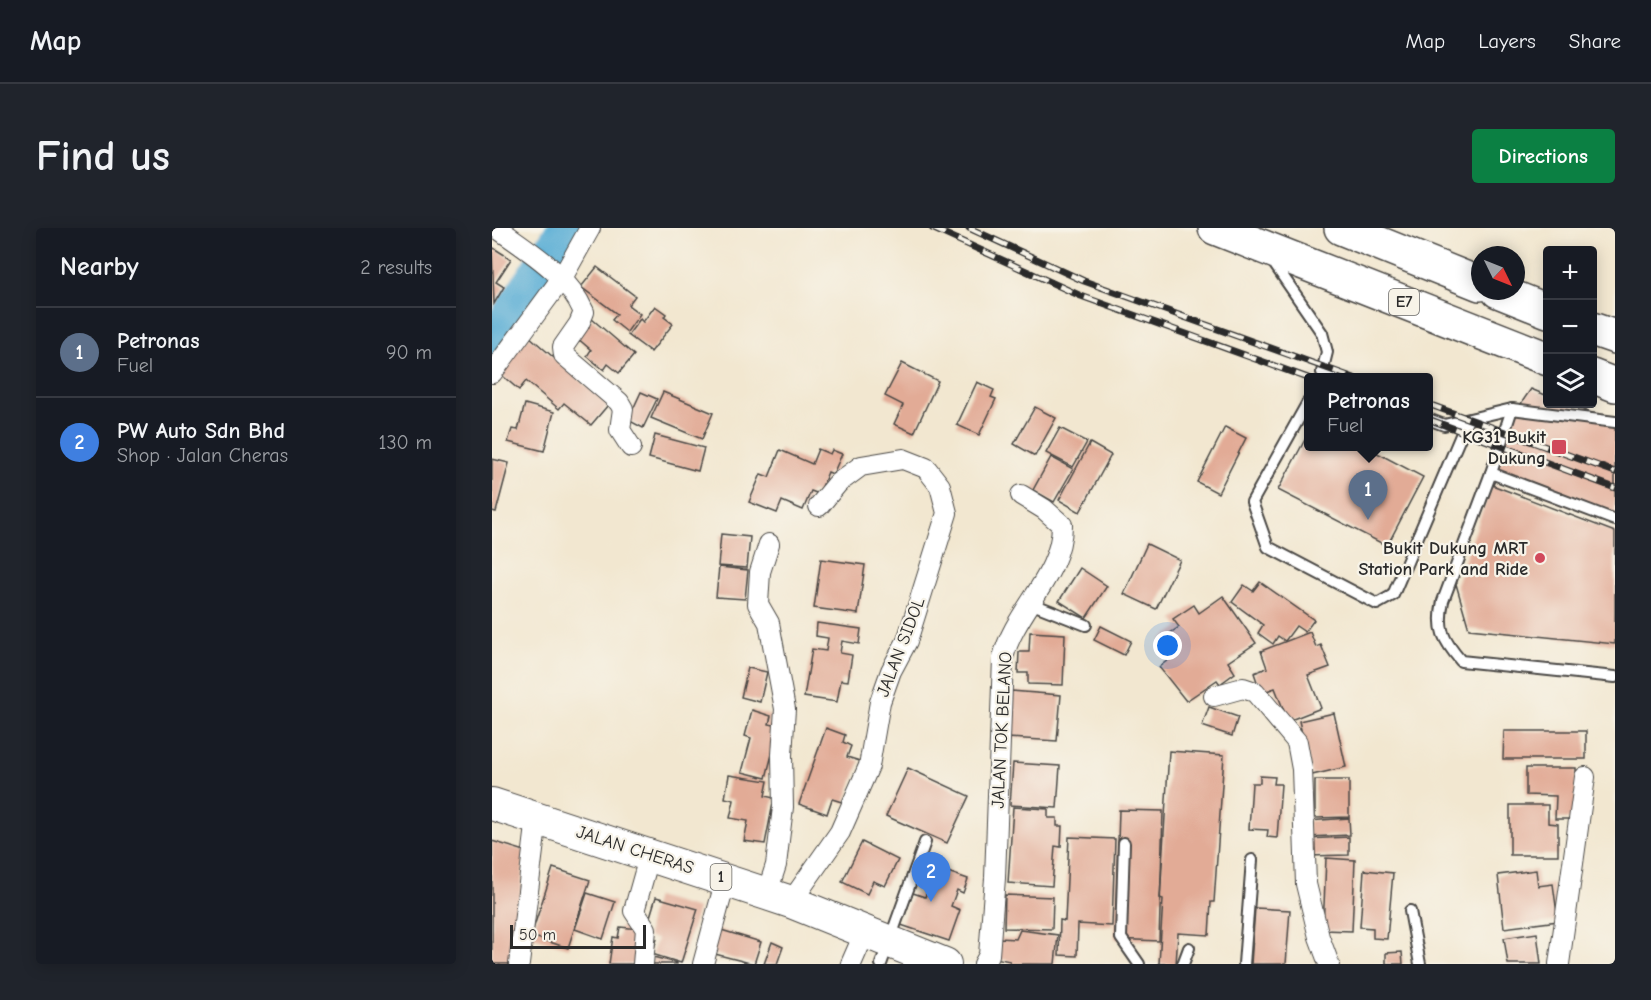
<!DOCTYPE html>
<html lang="en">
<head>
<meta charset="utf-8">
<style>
	:root { --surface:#171b24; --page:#20242c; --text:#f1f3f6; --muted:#9ea1a6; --line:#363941; --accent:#0b8043 }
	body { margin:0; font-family:"Comic Neue",sans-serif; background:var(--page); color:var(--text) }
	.controls { position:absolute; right:18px; top:18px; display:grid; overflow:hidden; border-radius:6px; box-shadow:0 3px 15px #0003 }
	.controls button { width:54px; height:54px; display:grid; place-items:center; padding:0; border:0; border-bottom:2px solid var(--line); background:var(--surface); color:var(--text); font:30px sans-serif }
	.compass { position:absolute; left:979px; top:18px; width:54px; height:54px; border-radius:50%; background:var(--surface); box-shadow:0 3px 15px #0003; rotate:133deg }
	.scale { position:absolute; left:18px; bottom:15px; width:136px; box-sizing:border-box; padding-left:6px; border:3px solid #2b2b2b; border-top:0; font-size:16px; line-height:21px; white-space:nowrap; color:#2b2b2b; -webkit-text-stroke:4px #f7f3e8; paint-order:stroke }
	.you { position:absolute; left:676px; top:418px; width:21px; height:21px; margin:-15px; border:4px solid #fff; border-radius:50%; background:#1a73e8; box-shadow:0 0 0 9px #1a73e833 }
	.badge { display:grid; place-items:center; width:39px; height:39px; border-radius:50%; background:var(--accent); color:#fff; font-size:20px; font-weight:700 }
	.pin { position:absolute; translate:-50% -50px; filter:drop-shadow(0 2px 3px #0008) }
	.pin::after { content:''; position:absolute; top:32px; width:21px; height:18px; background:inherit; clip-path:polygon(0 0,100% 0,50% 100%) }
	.popup { position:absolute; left:812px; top:145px; width:129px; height:78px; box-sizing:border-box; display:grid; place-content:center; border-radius:6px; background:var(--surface); filter:drop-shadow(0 2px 4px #0005); font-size:20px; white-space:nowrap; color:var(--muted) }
	.popup b { font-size:22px; color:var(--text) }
	.popup::after { content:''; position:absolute; left:50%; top:100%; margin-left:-12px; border:12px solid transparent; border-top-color:var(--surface) }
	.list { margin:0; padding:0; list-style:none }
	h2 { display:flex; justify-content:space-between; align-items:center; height:78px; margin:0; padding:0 24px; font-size:26px }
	h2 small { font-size:20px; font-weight:400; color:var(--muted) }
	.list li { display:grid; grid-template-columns:39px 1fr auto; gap:18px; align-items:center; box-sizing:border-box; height:90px; padding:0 24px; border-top:2px solid var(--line) }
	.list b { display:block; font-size:22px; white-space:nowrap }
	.list p { margin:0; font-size:20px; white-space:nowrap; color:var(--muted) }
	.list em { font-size:20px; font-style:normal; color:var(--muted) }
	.icon { flex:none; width:33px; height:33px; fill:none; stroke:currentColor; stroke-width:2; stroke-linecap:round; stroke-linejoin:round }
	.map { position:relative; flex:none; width:1123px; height:736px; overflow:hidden; border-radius:6px }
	header { display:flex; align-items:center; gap:36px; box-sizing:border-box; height:84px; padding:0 30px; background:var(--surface); border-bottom:2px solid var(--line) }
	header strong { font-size:28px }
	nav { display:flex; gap:33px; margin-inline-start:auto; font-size:21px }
	.intro { display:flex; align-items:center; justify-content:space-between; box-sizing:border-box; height:144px; padding:0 36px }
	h1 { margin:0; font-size:42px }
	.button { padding:15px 27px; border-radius:6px; background:var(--accent); color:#fff; font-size:21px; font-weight:700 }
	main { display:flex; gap:36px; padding:0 36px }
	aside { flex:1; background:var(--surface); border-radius:6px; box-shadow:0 3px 15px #0003 }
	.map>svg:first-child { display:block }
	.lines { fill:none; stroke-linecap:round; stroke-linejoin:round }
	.river { stroke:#59add5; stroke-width:33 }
	.building { fill:#e2ab96 }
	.service-casing { stroke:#494744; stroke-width:14 }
	.minor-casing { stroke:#494744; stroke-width:22 }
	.primary-casing { stroke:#494744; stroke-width:34 }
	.motorway-casing { stroke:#494744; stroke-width:36 }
	.service { stroke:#fff; stroke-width:10 }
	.minor { stroke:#fff; stroke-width:20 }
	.primary { stroke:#fff; stroke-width:32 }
	.motorway { stroke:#fff; stroke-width:33 }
	.rail-casing { stroke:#2b2b2b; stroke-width:7 }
	.rail { stroke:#f7f3e8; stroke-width:4.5; stroke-dasharray:14; stroke-linecap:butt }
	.poi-dot { fill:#d1495b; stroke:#f7f3e8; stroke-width:2 }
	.labels { text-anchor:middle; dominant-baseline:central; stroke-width:4.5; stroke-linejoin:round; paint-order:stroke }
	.shield { fill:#f7f3e8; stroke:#686764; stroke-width:1.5 }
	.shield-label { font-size:16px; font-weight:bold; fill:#2b2b2b }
	.poi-label { font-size:18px; font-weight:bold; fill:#2b2b2b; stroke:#f7f3e8; text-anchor:end }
	.street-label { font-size:18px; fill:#2b2b2b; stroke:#f7f3e8 }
</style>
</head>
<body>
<header>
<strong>Map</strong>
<nav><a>Map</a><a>Layers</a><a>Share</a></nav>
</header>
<div class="intro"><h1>Find us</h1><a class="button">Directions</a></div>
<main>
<aside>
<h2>Nearby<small>2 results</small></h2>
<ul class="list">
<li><span class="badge" style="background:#5c6f8a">1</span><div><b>Petronas</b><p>Fuel</p></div><em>90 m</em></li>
<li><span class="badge" style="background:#3f7fe0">2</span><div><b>PW Auto Sdn Bhd</b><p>Shop · Jalan Cheras</p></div><em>130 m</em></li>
</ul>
</aside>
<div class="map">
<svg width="1123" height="736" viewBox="0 0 1123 736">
	<rect width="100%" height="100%" fill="#f7f3e8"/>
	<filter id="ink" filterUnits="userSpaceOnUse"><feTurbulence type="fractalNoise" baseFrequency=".0167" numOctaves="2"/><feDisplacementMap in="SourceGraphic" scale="12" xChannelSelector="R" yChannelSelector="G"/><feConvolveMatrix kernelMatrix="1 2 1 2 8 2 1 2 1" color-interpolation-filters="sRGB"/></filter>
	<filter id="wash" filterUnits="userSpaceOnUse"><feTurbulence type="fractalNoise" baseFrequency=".008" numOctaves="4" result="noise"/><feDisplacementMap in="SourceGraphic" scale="24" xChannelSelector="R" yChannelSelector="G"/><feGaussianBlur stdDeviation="1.35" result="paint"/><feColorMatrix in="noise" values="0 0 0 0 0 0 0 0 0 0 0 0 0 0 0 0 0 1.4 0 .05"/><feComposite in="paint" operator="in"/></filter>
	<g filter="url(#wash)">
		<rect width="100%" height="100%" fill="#f2e7d0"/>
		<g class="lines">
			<polyline class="river" points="0,112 72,0"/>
		</g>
		<g id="blocks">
			<g class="building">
				<polygon points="0,19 19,31 4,54 12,59 2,76"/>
				<polygon points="105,39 143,68 136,77 148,86 135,104 120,92 125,86 89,59"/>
				<polygon points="163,78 174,86 172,89 181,96 159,124 136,107 148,91 151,94"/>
				<polygon points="100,91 142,127 127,145 116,136 112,142 95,128 99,122 84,109"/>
				<polygon points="37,108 116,177 99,197 72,175 67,181 34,153 27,162 6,144"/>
				<polygon points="410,135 446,153 422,205 402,196 411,177 393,168"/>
				<polygon points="485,154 502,162 499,169 504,171 487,207 465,197"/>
				<polygon points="1039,161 1056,168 1056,176 1076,176 1123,194 1123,293 1005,244 1019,190"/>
				<polygon points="149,164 165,171 151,200 136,192"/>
				<polygon points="171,164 221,185 210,211 159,190"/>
				<polygon points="33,176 62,184 52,223 16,214 20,201 26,202"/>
				<polygon points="543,179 564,190 543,228 522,216"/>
				<polygon points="733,199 754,210 726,265 705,254"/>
				<polygon points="568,200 595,214 581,239 554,225"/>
				<polygon points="816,206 816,218 872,218 931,249 895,318 786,262"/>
				<polygon points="163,207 212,220 206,243 157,230"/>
				<polygon points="598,215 619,227 588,284 567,272"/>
				<polygon points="326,221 338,226 340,222 350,226 341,246 336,244 327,266 319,263 311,282 290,273 285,285 257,274 269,246 277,249 288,222 320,236"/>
				<polygon points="559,229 581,241 562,274 541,262"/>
				<polygon points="0,231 17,235 4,284 0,283"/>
				<polygon points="1000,257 1123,304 1123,416 977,401 964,356"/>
				<polygon points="229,306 258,309 255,340 226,338"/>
				<polygon points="655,316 688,332 664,381 632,366"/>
				<polygon points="329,331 373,337 366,386 322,380"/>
				<polygon points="227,339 256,342 253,371 224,369"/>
				<polygon points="588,340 615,358 594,390 567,373"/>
				<polygon points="768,354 822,392 813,404 804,398 793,413 786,408 781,416 766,405 771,397 740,374 752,357 761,363"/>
				<polygon points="731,368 764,415 736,434 743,445 728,456 725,452 694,473 667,439 680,429 668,412 687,399 681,391 702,377 707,385"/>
				<polygon points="325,395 369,401 367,416 350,413 348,425 360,427 356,453 349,452 345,474 312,469 320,421 334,423 336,410 324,408"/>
				<polygon points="609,398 639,413 632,427 602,412"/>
				<polygon points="538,404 573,406 571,457 536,456 536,445 526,445 527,424 537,424"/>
				<polygon points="818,404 824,419 829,417 838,439 816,447 829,480 796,493 783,460 769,465 762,445 775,440 769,423"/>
				<polygon points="256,440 275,444 268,474 249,469"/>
				<polygon points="519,463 569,467 565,513 515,510"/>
				<polygon points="717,479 746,489 740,508 710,498"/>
				<polygon points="260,482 279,488 277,496 287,498 274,550 250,544 259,510 253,508"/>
				<polygon points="842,485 854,539 820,547 807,493"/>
				<polygon points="334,500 353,507 351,514 359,518 355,529 368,533 353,575 340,571 335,586 307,576"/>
				<polygon points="1012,503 1094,503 1094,531 1011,531"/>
				<polygon points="677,523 732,527 722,674 719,674 717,707 686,705 684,736 667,736 671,671 668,670"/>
				<polygon points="521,535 568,538 565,580 518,577"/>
				<polygon points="416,540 477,568 455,615 394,588"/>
				<polygon points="1034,540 1084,540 1084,591 1063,591 1064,568 1034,567"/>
				<polygon points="237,547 276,553 273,568 282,570 273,616 252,613 256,593 238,590 242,572 233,570"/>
				<polygon points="768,548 783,549 782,556 789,556 785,610 775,609 776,602 757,601 760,555 768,555"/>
				<polygon points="823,552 857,552 857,589 823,590"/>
				<polygon points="1018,577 1056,577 1056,595 1066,596 1066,627 1018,627"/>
				<polygon points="521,579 556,581 556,590 565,590 565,598 570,598 569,619 563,618 560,658 516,655"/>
				<polygon points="627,582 671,583 667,713 623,711"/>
				<polygon points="857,590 858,607 816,609 816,593"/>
				<polygon points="577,609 623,611 620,698 586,696 585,728 567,727 568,692 573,693"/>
				<polygon points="857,609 857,627 815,628 814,611"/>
				<polygon points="0,613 33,623 21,736 0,736"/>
				<polygon points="370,614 406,632 393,658 381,653 375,666 350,654"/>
				<polygon points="834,630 863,632 860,703 831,702"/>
				<polygon points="61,640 98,652 76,720 39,708"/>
				<polygon points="450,642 476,651 471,665 465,662 459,678 468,682 457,713 409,697 421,665 433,669 441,647 447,650"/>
				<polygon points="872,642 901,645 895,711 881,710 881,700 868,699"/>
				<polygon points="1044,642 1046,658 1061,656 1066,693 1012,700 1006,647"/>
				<polygon points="95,665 123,674 111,711 83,701"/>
				<polygon points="513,667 561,669 560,701 512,700"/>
				<polygon points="164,669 206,681 189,735 160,726 165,711 156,709 157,692"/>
				<polygon points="763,680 798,682 794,736 759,736"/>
				<polygon points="128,699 147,701 148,736 117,736 121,709 126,710"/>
				<polygon points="226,701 269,714 262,736 219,725"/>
				<polygon points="528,702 566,707 563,736 518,736 518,733 503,730 507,710 524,711"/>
				<polygon points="1045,705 1049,736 1016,736 1012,710"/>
				<polygon points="280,714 291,719 285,736 272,736"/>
				<polygon points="910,724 911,736 894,736 894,725"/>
				<polygon points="161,729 185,735 185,736 159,736"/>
			</g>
		</g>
	</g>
	<g filter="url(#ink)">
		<use href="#blocks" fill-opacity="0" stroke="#494744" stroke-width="1.5"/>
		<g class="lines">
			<g class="service-casing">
				<g id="service">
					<polyline points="779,31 830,105 835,124 830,144 842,150"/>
					<polyline points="816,174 760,274 776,319 885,376 901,367 975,193"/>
					<polyline points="936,191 952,197 1020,181 1123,194"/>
					<polyline points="999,245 1020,181"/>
					<path d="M 1123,292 L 999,245 L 951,373 C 945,401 951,412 969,433 L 1123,449"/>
					<polyline points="538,375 594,397"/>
					<polyline points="632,615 629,710 647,736"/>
					<polyline points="918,683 928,736"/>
					<polyline points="389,736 433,614"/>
					<polyline points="691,736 697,720"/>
					<polyline points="752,736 760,632"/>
				</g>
			</g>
			<g class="minor-casing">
				<g id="minor">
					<path d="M 5,0 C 38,24 75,45 92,84 L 87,96 L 71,119 L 72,127 L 127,174 L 131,181 L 128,202 L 139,219"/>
					<polyline points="0,145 70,50 98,0"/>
					<polyline points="722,468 751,460 763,464 805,514 810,541 814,656 827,709 837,736"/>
					<polyline points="275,665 284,637 291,579 290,527 293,481 277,395 266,376 268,344 277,316"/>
					<polyline points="299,674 348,604 377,538 388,474 399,443 415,413 455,285 448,258 434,240 411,231 369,238 346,255 327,278"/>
					<polyline points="27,736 45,590"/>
					<polyline points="151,736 154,701 142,683 158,626"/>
					<polyline points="211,736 234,651"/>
					<polyline points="359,736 373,704"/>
					<path d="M 492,736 L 497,727 L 503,650 L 511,430 C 523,382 570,348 570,297 L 552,281 L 529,267"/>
					<polyline points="1067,736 1093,549"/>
				</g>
			</g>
			<g class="primary-casing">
				<polyline id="primary" points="0,576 299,674 453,736"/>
			</g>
			<g class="motorway-casing">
				<g id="motorway">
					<polyline points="723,0 1056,131"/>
					<polyline points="849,0 988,56"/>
					<polyline points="1006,63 1056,83"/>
					<polyline points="1100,101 1123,109"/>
					<polyline points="1100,148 1123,157"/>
				</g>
			</g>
			<use href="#service" class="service"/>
			<use href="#minor" class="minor"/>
			<use href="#primary" class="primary"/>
			<use href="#motorway" class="motorway"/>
			<g class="rail-casing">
				<g id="rail">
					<polyline points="440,0 589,68 816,150"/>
					<polyline points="477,0 592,53 862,150"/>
					<polyline points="936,176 1123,244"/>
					<polyline points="936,191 1123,260"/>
				</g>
			</g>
			<use href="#rail" class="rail"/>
		</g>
	</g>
	<g class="poi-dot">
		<rect x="1059" y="211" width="16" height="16" rx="3"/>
		<circle cx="1048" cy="330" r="6"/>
	</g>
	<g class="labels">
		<g class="shield">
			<rect x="897" y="61" width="30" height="26" rx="4.5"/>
			<rect x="218.5" y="636" width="21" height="26" rx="4.5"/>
		</g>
		<g class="shield-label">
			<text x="912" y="74">E7</text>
			<text x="229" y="649">1</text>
		</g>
		<g class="poi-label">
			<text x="1054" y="209">KG31 Bukit<tspan x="1054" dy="21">Dukung</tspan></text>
			<text x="1036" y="320">Bukit Dukung MRT<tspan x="1036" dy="21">Station Park and Ride</tspan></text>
		</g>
		<g class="street-label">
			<text transform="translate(409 419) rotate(-69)">JALAN SIDOL</text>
			<text transform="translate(510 502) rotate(-87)">JALAN TOK BELANO</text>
			<text transform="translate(143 622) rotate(18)">JALAN CHERAS</text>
		</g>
	</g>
</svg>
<div class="controls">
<button>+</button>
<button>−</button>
<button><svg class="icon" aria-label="layers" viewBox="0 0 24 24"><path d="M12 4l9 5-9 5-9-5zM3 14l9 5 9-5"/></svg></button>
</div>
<svg class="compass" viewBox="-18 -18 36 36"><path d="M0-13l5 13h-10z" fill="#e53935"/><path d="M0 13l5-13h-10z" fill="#9ea1a6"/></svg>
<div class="scale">50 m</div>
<div class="you"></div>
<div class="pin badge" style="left:876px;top:292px;background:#5c6f8a">1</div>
<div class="popup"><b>Petronas</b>Fuel</div>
<div class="pin badge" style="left:439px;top:674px;background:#3f7fe0">2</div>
</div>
</main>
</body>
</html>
